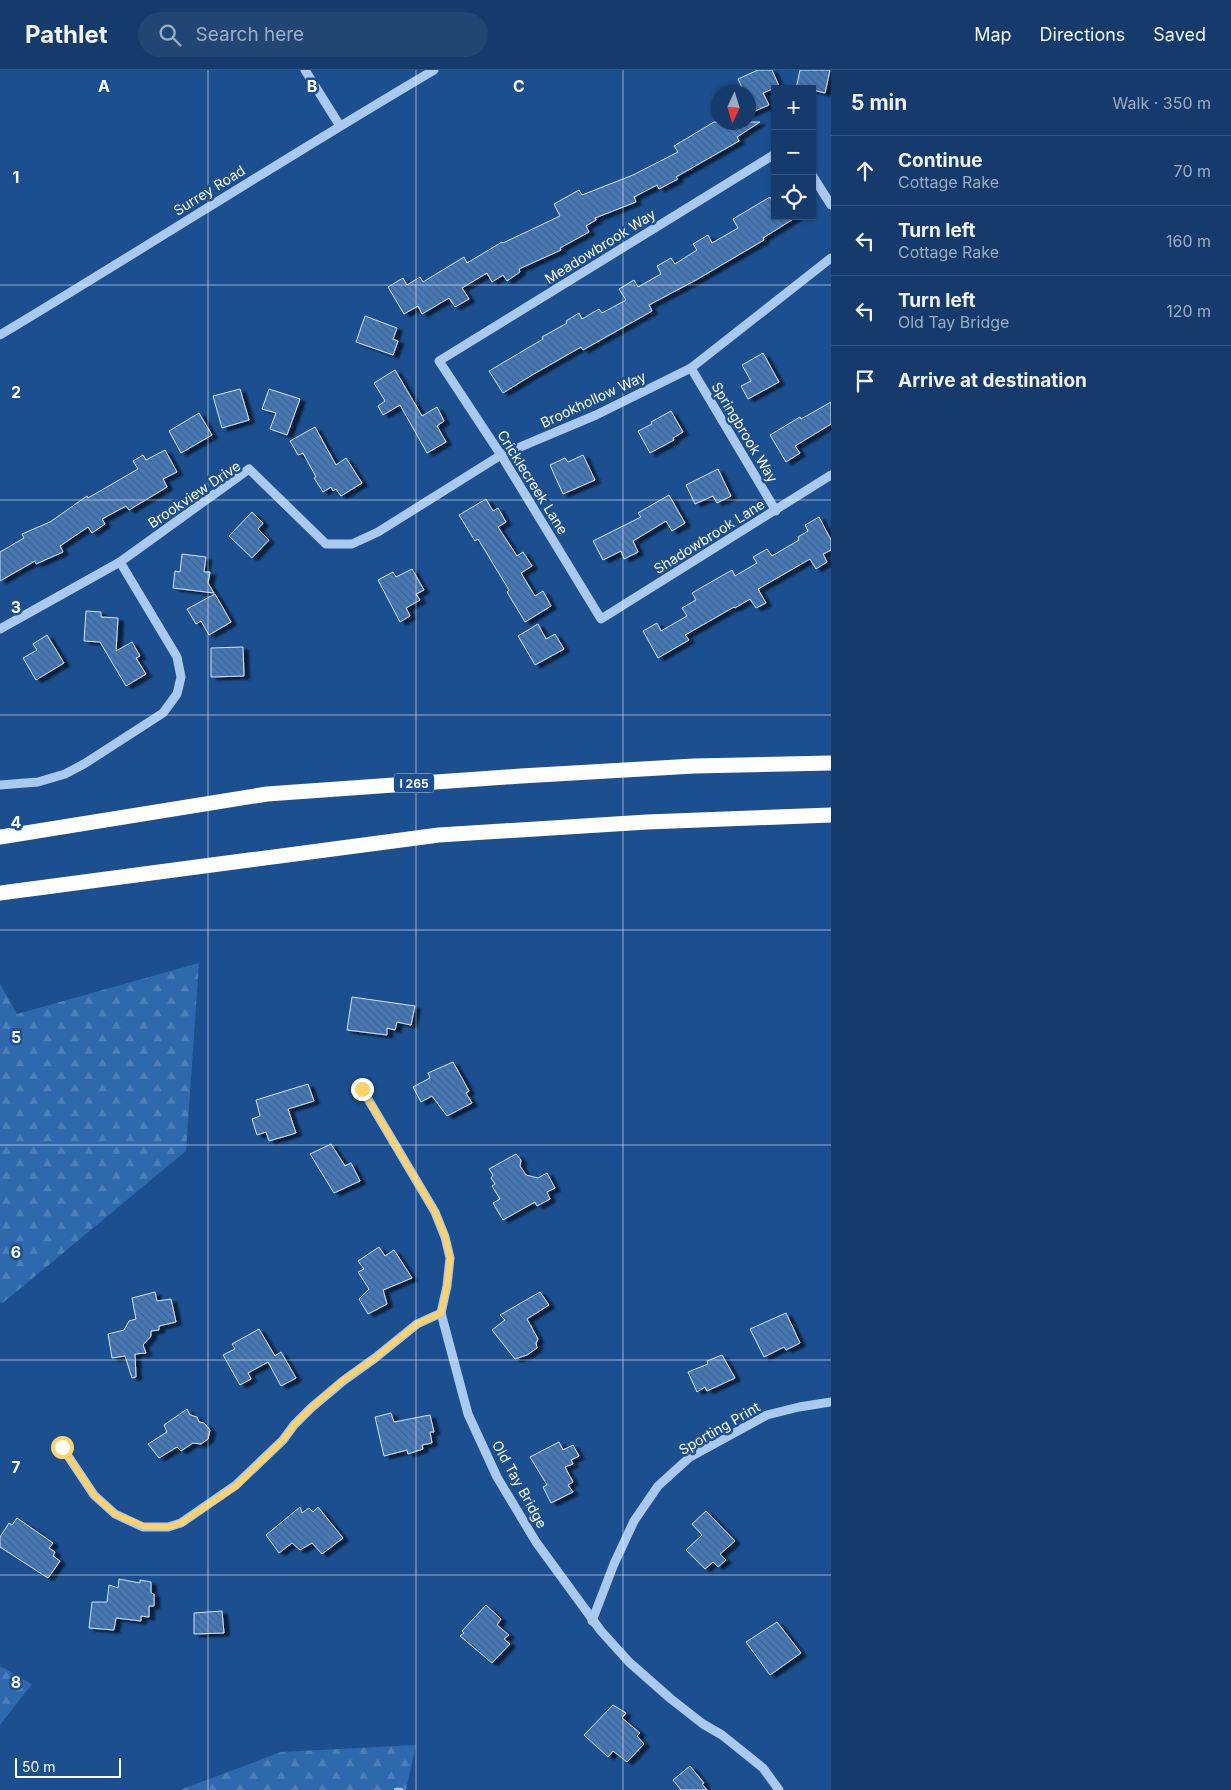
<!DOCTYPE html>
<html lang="en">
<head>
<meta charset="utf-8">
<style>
	:root { --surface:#143b6b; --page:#214673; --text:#f1f3f6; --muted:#9dadc1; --line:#33557e }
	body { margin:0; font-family:Inter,sans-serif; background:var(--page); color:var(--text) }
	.controls { position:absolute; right:15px; top:15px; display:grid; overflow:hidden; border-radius:0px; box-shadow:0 1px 4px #0004 }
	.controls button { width:45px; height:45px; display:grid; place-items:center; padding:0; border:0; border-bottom:1px solid var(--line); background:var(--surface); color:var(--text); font:25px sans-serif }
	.compass { position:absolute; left:711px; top:15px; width:45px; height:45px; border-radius:50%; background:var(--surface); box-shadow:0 1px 4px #0004; rotate:184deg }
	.scale { position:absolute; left:15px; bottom:12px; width:106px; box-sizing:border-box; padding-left:5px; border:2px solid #fff; border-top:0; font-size:14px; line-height:18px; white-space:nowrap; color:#fff; -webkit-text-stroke:4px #1b4f8f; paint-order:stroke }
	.stop { position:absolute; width:15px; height:15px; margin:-11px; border:4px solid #ffd166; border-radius:50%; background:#fff }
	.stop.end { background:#ffd166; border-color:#fff; box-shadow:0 1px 5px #0008 }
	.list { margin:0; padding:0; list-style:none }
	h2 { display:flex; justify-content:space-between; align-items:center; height:65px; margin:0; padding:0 20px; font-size:21px }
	h2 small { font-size:16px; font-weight:400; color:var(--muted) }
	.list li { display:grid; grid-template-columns:32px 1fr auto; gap:15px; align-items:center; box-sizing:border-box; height:70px; padding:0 20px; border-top:1px solid var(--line) }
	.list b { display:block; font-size:19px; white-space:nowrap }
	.list p { margin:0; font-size:16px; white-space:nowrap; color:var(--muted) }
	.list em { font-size:16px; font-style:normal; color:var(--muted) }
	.icon { flex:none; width:28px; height:28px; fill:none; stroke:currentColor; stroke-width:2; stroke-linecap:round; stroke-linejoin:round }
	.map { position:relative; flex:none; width:831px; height:1720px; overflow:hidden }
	header { display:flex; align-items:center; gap:30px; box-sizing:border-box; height:70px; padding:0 25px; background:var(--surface); border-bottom:1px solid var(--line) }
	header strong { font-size:24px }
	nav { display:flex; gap:28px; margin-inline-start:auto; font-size:18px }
	.search { width:350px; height:45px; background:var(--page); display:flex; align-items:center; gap:12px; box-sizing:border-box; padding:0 18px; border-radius:28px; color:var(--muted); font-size:19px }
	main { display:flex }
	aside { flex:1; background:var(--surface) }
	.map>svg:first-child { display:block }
	.forest { fill:url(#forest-firs) }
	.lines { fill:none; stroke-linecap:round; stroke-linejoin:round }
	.stream { stroke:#9cc4f0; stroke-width:4.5 }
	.building { fill:url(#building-back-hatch); stroke:#cfe3fa; filter:url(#shadow) }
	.minor { stroke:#a9c9ee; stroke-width:9 }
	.highway { stroke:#fff; stroke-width:15 }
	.route { stroke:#ffd166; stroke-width:6 }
	.grid { fill:none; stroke:#fff; stroke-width:1; stroke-opacity:0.55 }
	.labels { text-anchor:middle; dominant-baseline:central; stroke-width:5; stroke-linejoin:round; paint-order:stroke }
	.shield { fill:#1b4f8f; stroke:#bbcadd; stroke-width:1 }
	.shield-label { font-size:12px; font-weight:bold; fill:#fff }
	.street-label { font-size:14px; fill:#fff; stroke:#1b4f8f }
	.grid-label { font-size:16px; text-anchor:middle; font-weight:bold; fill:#fff; stroke:#1b4f8f; stroke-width:5; stroke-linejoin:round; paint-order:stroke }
</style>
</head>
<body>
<header>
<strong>Pathlet</strong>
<div class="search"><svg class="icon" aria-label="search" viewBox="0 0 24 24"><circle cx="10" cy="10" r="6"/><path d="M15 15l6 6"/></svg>Search here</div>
<nav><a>Map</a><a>Directions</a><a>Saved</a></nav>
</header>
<main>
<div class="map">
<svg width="831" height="1720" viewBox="0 0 831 1720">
	<defs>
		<pattern id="forest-firs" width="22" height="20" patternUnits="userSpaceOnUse" patternTransform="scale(1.25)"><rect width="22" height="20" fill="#2e69ad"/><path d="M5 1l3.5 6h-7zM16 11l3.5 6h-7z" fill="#4d80b9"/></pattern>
		<pattern id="building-back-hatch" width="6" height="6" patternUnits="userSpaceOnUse" patternTransform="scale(1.25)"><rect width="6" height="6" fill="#4478b7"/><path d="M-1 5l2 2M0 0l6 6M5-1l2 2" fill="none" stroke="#486282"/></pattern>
		<filter id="shadow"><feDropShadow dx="5.5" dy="3" stdDeviation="1" flood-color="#0009"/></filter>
	</defs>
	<rect width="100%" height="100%" fill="#1b4f8f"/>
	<g class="forest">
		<polygon points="199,893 186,1081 4,1232 0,1233 0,914 17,944"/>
		<polygon points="0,1596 32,1614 0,1655"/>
		<polygon points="416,1675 406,1720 180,1720 281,1682"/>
	</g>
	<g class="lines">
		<polyline class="stream" points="396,1720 401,1720"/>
	</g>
	<g class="building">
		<polygon points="758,0 772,0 779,16 763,23 769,35 748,44 748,22 744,22 738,9"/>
		<polygon points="800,0 830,0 825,23 812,20 812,19 796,19"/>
		<polygon points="714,52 760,52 737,67 739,71 676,107 678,109 659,119 657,115 634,127 636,132 595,148 596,150 586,156 589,162 560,178 561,180 519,199 520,202 507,211 503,205 492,212 487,203 462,218 469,229 455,237 449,228 422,244 418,236 404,244 388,217 403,208 407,215 420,207 423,212 464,187 467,193 502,172 503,173 560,146 554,134 579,120 582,125 633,105 678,82 674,76"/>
		<polygon points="770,127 775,135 775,146 798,146 763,168 764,170 696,210 649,235 652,241 583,280 581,277 532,305 503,323 489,301 543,269 542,267 567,253 566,251 579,243 582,249 599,239 602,243 626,230 619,219 634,210 638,217 661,204 657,196 671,188 675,194 697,180 693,174 708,165 712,173 738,158 733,149"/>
		<polygon points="365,246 397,258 393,269 398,271 393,285 356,272"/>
		<polygon points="763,283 779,312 748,329 741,316 751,311 742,295"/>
		<polygon points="395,300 422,346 437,337 444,351 437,356 446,372 427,383 400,335 383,345 378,336 385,331 374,313"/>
		<polygon points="240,319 249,350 222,358 213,326"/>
		<polygon points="269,319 300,329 287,365 270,359 276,343 262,339"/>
		<polygon points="831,332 831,354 795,376 800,383 786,392 770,365 800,347 801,349"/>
		<polygon points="671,341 683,362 673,368 674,370 650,383 638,361 652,354 651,352"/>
		<polygon points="199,343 212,365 181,383 169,361"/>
		<polygon points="315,357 336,395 346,388 362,413 341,426 336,419 333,421 331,417 323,422 314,408 316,407 303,383 298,385 290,371"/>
		<polygon points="165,380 177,402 163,409 167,417 129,440 126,436 102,449 105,454 92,463 88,457 60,476 63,482 36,494 35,491 0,511 0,482 24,468 22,464 50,452 87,426 88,428 138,399 133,391 143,385 146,390"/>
		<polygon points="583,385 595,410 563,424 550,395 565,388 568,392"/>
		<polygon points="718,399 731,426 717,433 713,426 695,434 686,415"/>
		<polygon points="669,425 685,453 672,461 666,451 633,471 638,482 624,489 621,481 603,490 593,471 641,447 638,443"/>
		<polygon points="486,429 493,441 498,438 506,452 498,457 517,486 523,482 532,496 521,503 535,526 543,521 551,536 525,552 507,522 509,520 478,469 475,471 459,445"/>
		<polygon points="252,442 263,453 258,459 269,470 252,488 229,466"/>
		<polygon points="819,447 831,470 831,480 823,484 827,492 816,499 810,489 758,519 766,533 756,538 750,529 735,538 734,537 685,565 689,570 658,588 643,561 657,553 661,561 687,546 682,538 696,530 692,523 732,500 735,506 757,493 753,487 767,479 772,486 799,470 798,467 808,461 805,455"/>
		<polygon points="182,484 206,487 204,502 210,502 208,513 214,523 173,518 175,501 180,502"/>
		<polygon points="412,499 424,520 416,524 420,530 406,538 410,546 400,552 378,510 393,502 396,507"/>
		<polygon points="215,524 231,552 209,565 201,551 196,554 187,539"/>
		<polygon points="86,541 101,542 101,547 118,548 116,581 132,572 140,586 136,588 146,604 126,616 100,572 84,571"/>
		<polygon points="538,554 546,569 555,564 564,579 535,595 518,566"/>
		<polygon points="47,565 64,593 36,610 23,588 37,580 33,574"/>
		<polygon points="243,577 244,606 211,607 211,578"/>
		<polygon points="352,927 415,936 411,955 397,952 395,960 387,958 387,965 347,960"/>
		<polygon points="453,992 469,1021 466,1023 472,1033 447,1046 432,1026 421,1032 413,1017 430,1008 428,1003"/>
		<polygon points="308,1014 314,1031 288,1039 296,1063 269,1071 266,1062 257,1065 252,1049 260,1046 256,1030"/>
		<polygon points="331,1074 345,1096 351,1093 360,1111 334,1123 310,1084"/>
		<polygon points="516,1084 521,1090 520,1096 526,1105 538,1108 547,1103 555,1118 547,1122 550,1129 537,1136 535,1132 503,1150 493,1133 500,1129 492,1116 495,1114 491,1108 493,1105 489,1099"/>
		<polygon points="379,1177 385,1186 394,1180 412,1208 383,1220 387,1234 368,1244 359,1229 369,1219 358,1202 364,1199 358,1191"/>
		<polygon points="155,1222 157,1231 171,1229 176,1252 159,1256 159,1260 151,1261 151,1266 143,1275 146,1283 135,1284 136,1307 132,1308 125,1286 112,1288 108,1264 124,1260 129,1251 136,1249 132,1228"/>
		<polygon points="540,1222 549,1235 527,1249 538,1269 536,1273 537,1278 527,1285 515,1289 492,1260 505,1250 500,1245"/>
		<polygon points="786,1243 800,1273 786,1280 784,1277 764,1287 750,1259"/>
		<polygon points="259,1259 275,1286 281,1282 296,1308 281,1316 268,1292 248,1303 251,1309 240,1315 223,1285 235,1279 232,1274"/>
		<polygon points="722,1285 735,1308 707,1321 705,1317 697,1322 688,1302 708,1294 707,1291"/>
		<polygon points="187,1339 190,1345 197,1347 199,1352 204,1353 210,1360 208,1369 201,1374 193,1373 181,1381 177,1377 159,1388 148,1374 167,1362 164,1355"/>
		<polygon points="391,1343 394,1352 430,1345 434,1362 430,1362 432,1373 422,1375 423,1379 408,1384 407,1380 384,1386 375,1347"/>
		<polygon points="559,1372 563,1380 573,1375 579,1386 571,1390 573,1394 565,1397 573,1412 568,1415 573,1422 551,1433 543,1417 547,1415 530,1387"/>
		<polygon points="300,1437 302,1443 309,1438 313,1442 318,1437 343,1468 322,1484 312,1473 300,1480 292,1473 279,1483 266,1465"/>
		<polygon points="706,1441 735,1471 720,1484 726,1490 718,1497 713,1492 705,1499 686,1480 702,1465 692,1454"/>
		<polygon points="17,1448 53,1473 49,1478 55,1482 53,1486 60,1491 48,1508 0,1477 0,1467 9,1453 12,1455"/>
		<polygon points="119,1509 140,1513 140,1510 151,1512 151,1523 154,1524 154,1536 149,1536 149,1547 141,1546 141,1551 116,1548 114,1560 89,1558 92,1532 107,1532 109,1515 118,1518"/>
		<polygon points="486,1535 501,1549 497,1555 509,1565 504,1569 510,1574 492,1593 460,1566 464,1563 462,1561"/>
		<polygon points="222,1541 224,1563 194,1564 194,1543"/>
		<polygon points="777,1552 801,1583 770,1605 746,1572"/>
		<polygon points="613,1635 626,1643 622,1648 640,1663 637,1666 644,1674 627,1692 613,1681 608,1687 584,1665"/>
		<polygon points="690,1696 704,1713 702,1714 707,1720 681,1720 673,1710"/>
	</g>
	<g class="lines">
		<g class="minor">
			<polyline points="305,0 340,56"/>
			<polyline points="775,84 439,291 501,385 601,549 831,405"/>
			<polyline points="812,105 831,135"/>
			<path d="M 0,265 C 145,178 288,86 434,0"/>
			<polyline points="691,298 776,441"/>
			<polyline points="0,559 120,492 249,399 326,474 352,474 378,462 501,385 596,345 691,298 831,188"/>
			<polyline points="0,715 38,712 65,704 84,694 163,643 177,624 181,607 177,587 120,492"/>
			<polyline points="362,1019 435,1142 445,1167 450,1188 447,1216 441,1243 468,1344 497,1407 536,1472 601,1561 629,1592 671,1629 703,1654 722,1665 763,1698 779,1720"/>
			<polyline points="62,1377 94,1425 115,1444 143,1457 168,1457 181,1453 236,1415 283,1370 294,1355 311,1338 343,1311 375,1288 417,1254 441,1243"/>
			<polyline points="592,1551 614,1494 634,1451 658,1416 690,1387 767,1345 799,1337 831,1332"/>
		</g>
		<g class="highway">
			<polyline points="0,767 267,724 521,706 694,696 831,693"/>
			<polyline points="0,823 439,765 647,752 831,745"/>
		</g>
	</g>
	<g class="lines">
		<polyline class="route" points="62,1377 94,1425 115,1444 143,1456 168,1457 181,1453 236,1416 283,1370 294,1355 311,1338 342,1311 375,1288 417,1254 441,1243 447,1216 450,1188 445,1166 435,1142 362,1019"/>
	</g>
	<path class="grid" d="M 208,0 L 208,1720M 416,0 L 416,1720M 623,0 L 623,1720M 0,215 L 831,215M 0,430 L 831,430M 0,645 L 831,645M 0,860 L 831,860M 0,1075 L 831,1075M 0,1290 L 831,1290M 0,1505 L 831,1505"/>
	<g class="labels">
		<rect class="shield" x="394" y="703.5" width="40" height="19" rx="4"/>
		<g class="shield-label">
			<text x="414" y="713">I 265</text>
		</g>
		<g class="street-label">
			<text transform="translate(209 120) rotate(-32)">Surrey Road</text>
			<text transform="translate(600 176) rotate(-32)">Meadowbrook Way</text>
			<text transform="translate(593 329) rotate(-25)">Brookhollow Way</text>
			<text transform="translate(745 362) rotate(59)">Springbrook Way</text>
			<text transform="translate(533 412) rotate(58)">Cricklecreek Lane</text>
			<text transform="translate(194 424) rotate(-34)">Brookview Drive</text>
			<text transform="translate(709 466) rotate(-32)">Shadowbrook Lane</text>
			<text transform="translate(719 1358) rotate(-30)">Sporting Print</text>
			<text transform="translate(520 1414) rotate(61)">Old Tay Bridge</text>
		</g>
	</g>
	<g class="grid-label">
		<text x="104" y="22">A</text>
		<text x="312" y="22">B</text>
		<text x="519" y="22">C</text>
		<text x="16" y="113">1</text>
		<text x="16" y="328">2</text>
		<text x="16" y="543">3</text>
		<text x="16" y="758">4</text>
		<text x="16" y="973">5</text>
		<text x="16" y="1188">6</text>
		<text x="16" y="1403">7</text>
		<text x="16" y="1618">8</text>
	</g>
</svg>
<div class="controls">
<button>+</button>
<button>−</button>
<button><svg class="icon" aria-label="locate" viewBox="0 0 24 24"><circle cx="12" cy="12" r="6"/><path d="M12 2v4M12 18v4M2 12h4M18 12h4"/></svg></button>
</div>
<svg class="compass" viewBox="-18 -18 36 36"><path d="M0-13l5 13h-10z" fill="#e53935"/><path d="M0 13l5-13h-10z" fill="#9dadc1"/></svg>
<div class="scale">50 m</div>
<div class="stop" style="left:62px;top:1377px"></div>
<div class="stop end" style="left:362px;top:1019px"></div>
</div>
<aside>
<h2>5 min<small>Walk · 350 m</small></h2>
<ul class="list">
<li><svg class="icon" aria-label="ahead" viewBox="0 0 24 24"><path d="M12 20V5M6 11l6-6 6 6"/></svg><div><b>Continue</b><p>Cottage Rake</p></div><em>70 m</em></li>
<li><svg class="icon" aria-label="left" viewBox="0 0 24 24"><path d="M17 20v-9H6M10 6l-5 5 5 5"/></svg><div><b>Turn left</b><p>Cottage Rake</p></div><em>160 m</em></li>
<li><svg class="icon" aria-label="left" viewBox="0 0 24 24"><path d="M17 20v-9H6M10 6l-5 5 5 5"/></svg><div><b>Turn left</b><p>Old Tay Bridge</p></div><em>120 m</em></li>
<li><svg class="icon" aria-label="arrive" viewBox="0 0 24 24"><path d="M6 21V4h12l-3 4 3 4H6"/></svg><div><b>Arrive at destination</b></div></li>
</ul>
</aside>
</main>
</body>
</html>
